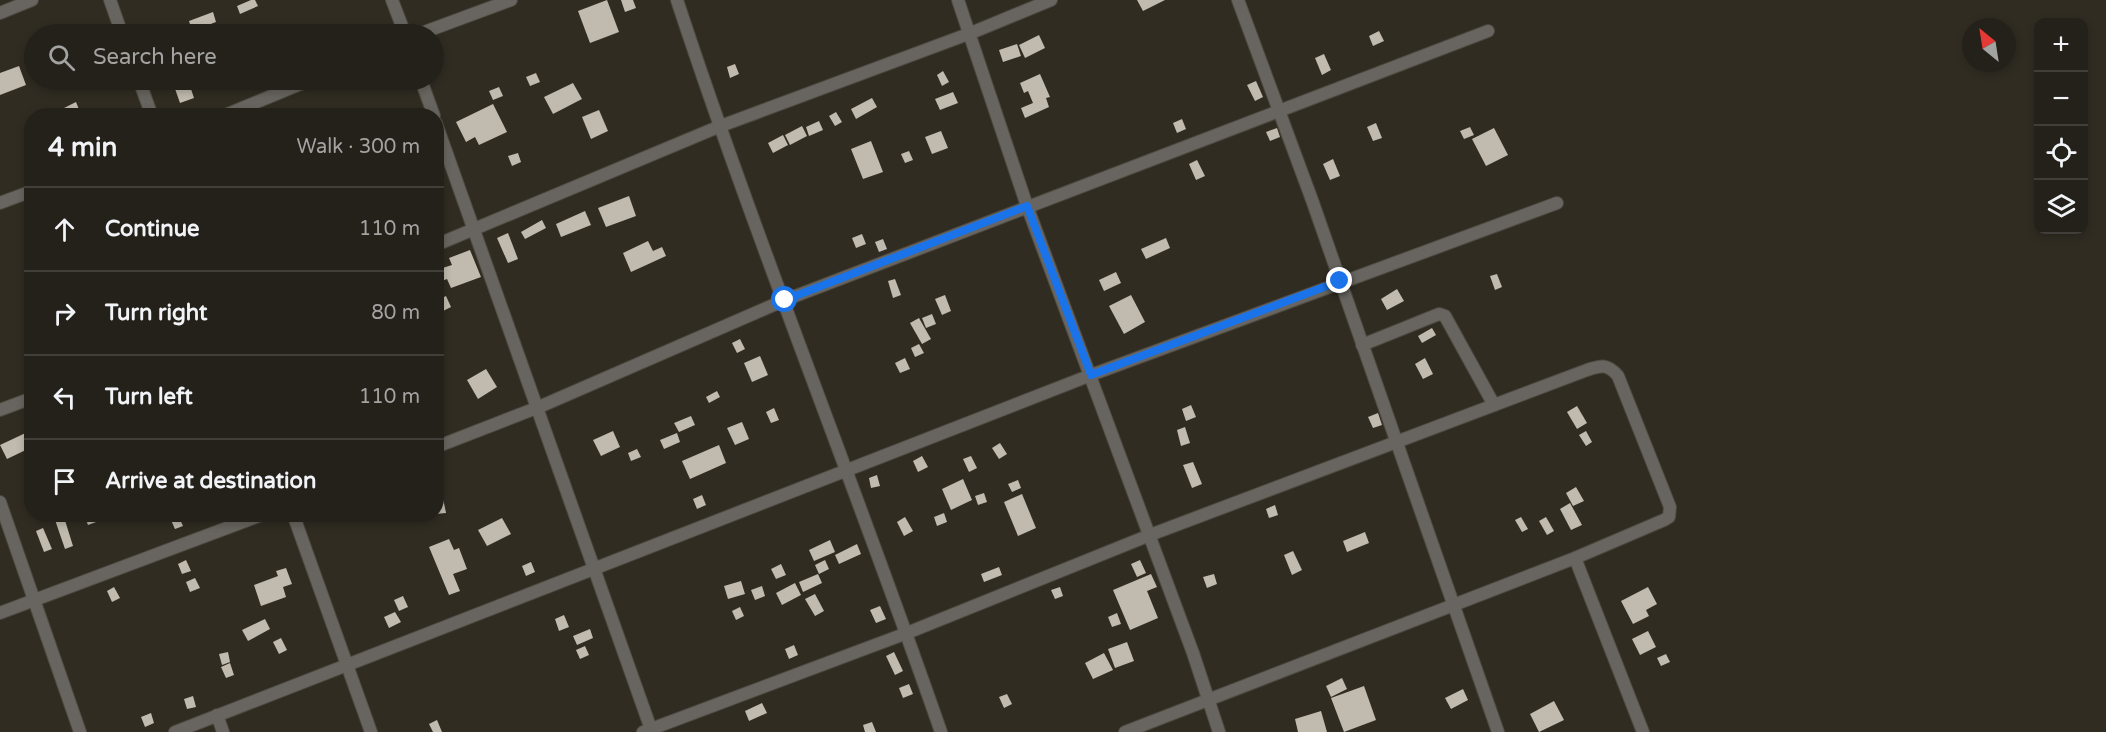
<!DOCTYPE html>
<html lang="en">
<head>
<meta charset="utf-8">
<style>
	:root { --surface:#24211a; --page:#302e27; --text:#f1f3f6; --muted:#a3a3a2; --line:#413e39 }
	body { margin:0; font-family:"Varela Round",sans-serif; background:var(--page); color:var(--text) }
	.controls { position:absolute; right:18px; top:18px; display:grid; overflow:hidden; border-radius:12px; box-shadow:0 3px 9px #0003 }
	.controls button { width:54px; height:54px; display:grid; place-items:center; padding:0; border:0; border-bottom:2px solid var(--line); background:var(--surface); color:var(--text); font:30px sans-serif }
	.compass { position:absolute; left:1962px; top:18px; width:54px; height:54px; border-radius:50%; background:var(--surface); box-shadow:0 3px 9px #0003; rotate:330deg }
	.stop { position:absolute; width:18px; height:18px; margin:-14px; border:4px solid #1a73e8; border-radius:50%; background:#fff }
	.stop.end { background:#1a73e8; border-color:#fff; box-shadow:0 2px 6px #0008 }
	.list { margin:0; padding:0; list-style:none }
	h2 { display:flex; justify-content:space-between; align-items:center; height:78px; margin:0; padding:0 24px; font-size:26px }
	h2 small { font-size:20px; font-weight:400; color:var(--muted) }
	.list li { display:grid; grid-template-columns:39px 1fr auto; gap:18px; align-items:center; box-sizing:border-box; height:84px; padding:0 24px; border-top:2px solid var(--line) }
	.list b { display:block; font-size:22px; white-space:nowrap }
	.list em { font-size:20px; font-style:normal; color:var(--muted) }
	.icon { flex:none; width:33px; height:33px; fill:none; stroke:currentColor; stroke-width:2; stroke-linecap:round; stroke-linejoin:round }
	.map { position:relative; flex:none; width:2106px; height:732px; overflow:hidden }
	.search { position:absolute; background:var(--surface); box-shadow:0 3px 9px #0003; left:24px; top:24px; width:420px; height:66px; display:flex; align-items:center; gap:15px; box-sizing:border-box; padding:0 21px; border-radius:33px; color:var(--muted); font-size:22px }
	.panel { position:absolute; background:var(--surface); box-shadow:0 3px 9px #0003; left:24px; top:108px; width:420px; height:414px; border-radius:24px }
	.map>svg:first-child { display:block }
	.building { fill:#c1bbaf }
	.lines { fill:none; stroke-linecap:round; stroke-linejoin:round }
	.minor-casing { stroke:#4d4940; stroke-width:14 }
	.minor { stroke:#686560; stroke-width:12 }
	.route { stroke:#1a73e8; stroke-width:8 }
</style>
</head>
<body>
<div class="map">
<svg width="2106" height="732" viewBox="0 0 2106 732">
	<rect width="100%" height="100%" fill="#302c22"/>
	<g class="building">
		<polygon points="251,0 255,0 258,6 240,14 237,6"/>
		<polygon points="607,0 619,32 590,43 578,11"/>
		<polygon points="621,0 633,0 636,8 625,12"/>
		<polygon points="1137,0 1165,0 1143,11"/>
		<polygon points="213,12 216,22 192,31 189,21"/>
		<polygon points="1379,31 1384,41 1373,46 1369,36"/>
		<polygon points="1039,35 1045,48 1025,58 1019,45"/>
		<polygon points="1017,44 1021,56 1003,62 999,50"/>
		<polygon points="1324,54 1331,70 1322,75 1315,58"/>
		<polygon points="735,64 739,74 730,78 727,67"/>
		<polygon points="19,66 26,85 0,95 0,73"/>
		<polygon points="943,71 949,82 942,86 937,75"/>
		<polygon points="536,73 540,82 530,86 526,77"/>
		<polygon points="1040,74 1050,97 1046,98 1049,107 1025,118 1021,108 1033,103 1028,91 1024,93 1020,83"/>
		<polygon points="162,80 172,80 173,82 188,80 194,98 180,103 173,83 164,86"/>
		<polygon points="1256,81 1263,97 1255,101 1247,85"/>
		<polygon points="573,83 582,99 553,114 544,97"/>
		<polygon points="499,87 503,96 493,100 489,91"/>
		<polygon points="953,92 958,103 940,110 935,99"/>
		<polygon points="872,98 877,107 856,119 851,109"/>
		<polygon points="76,102 80,112 65,116 62,109"/>
		<polygon points="493,104 507,132 479,145 475,137 466,142 456,122"/>
		<polygon points="599,110 608,131 591,139 582,117"/>
		<polygon points="836,112 842,122 835,126 829,116"/>
		<polygon points="1182,119 1186,129 1177,133 1173,123"/>
		<polygon points="819,121 823,130 809,136 806,127"/>
		<polygon points="1376,123 1382,138 1373,141 1367,127"/>
		<polygon points="802,126 807,136 790,145 785,135"/>
		<polygon points="1470,127 1474,135 1464,139 1460,131"/>
		<polygon points="1277,128 1280,137 1270,141 1266,132"/>
		<polygon points="1494,128 1508,155 1486,166 1472,139"/>
		<polygon points="941,131 948,148 932,154 925,137"/>
		<polygon points="783,135 788,145 773,153 768,143"/>
		<polygon points="871,141 883,172 863,179 851,149"/>
		<polygon points="909,151 913,160 905,163 901,154"/>
		<polygon points="518,153 521,162 512,166 508,156"/>
		<polygon points="1333,159 1340,176 1330,180 1323,164"/>
		<polygon points="1197,160 1205,176 1196,180 1189,164"/>
		<polygon points="629,196 636,216 606,227 598,208"/>
		<polygon points="585,211 591,225 561,237 556,224"/>
		<polygon points="542,220 546,228 525,239 521,232"/>
		<polygon points="508,233 518,259 508,263 497,238"/>
		<polygon points="862,234 866,244 856,248 852,238"/>
		<polygon points="1166,238 1170,248 1146,259 1141,249"/>
		<polygon points="883,239 887,249 879,252 875,242"/>
		<polygon points="648,241 653,251 662,247 666,256 631,272 623,253"/>
		<polygon points="470,250 481,277 451,288 447,279 439,282 436,270 452,265 449,258"/>
		<polygon points="1116,272 1121,283 1104,291 1099,280"/>
		<polygon points="1497,274 1502,287 1495,290 1490,276"/>
		<polygon points="895,279 901,295 893,298 888,281"/>
		<polygon points="1397,289 1404,301 1387,310 1381,299"/>
		<polygon points="945,295 951,311 942,315 935,299"/>
		<polygon points="1131,295 1145,322 1124,334 1109,306"/>
		<polygon points="446,296 451,307 441,312 436,301"/>
		<polygon points="932,314 936,324 926,328 922,318"/>
		<polygon points="919,318 931,339 922,344 910,323"/>
		<polygon points="1432,328 1436,335 1422,343 1418,336"/>
		<polygon points="740,339 745,349 737,353 732,343"/>
		<polygon points="919,344 924,353 915,357 911,348"/>
		<polygon points="760,356 768,375 752,382 744,363"/>
		<polygon points="905,358 910,369 900,373 895,363"/>
		<polygon points="1425,358 1433,374 1423,379 1415,364"/>
		<polygon points="486,369 497,387 478,399 467,380"/>
		<polygon points="717,391 720,397 709,403 706,397"/>
		<polygon points="1191,405 1196,417 1186,421 1182,409"/>
		<polygon points="1577,406 1587,423 1577,429 1567,412"/>
		<polygon points="774,408 779,420 771,423 766,412"/>
		<polygon points="1378,413 1382,425 1373,428 1368,417"/>
		<polygon points="691,416 695,425 679,432 674,423"/>
		<polygon points="742,422 749,439 735,445 727,428"/>
		<polygon points="1185,427 1190,443 1181,446 1177,430"/>
		<polygon points="32,430 32,447 7,459 0,445"/>
		<polygon points="613,431 620,447 601,456 593,440"/>
		<polygon points="1586,431 1592,442 1586,446 1579,435"/>
		<polygon points="677,433 680,442 664,449 660,440"/>
		<polygon points="1000,443 1007,454 999,459 992,448"/>
		<polygon points="719,445 726,463 690,479 682,461"/>
		<polygon points="637,449 641,457 631,461 628,453"/>
		<polygon points="922,456 928,467 918,472 913,461"/>
		<polygon points="971,456 977,468 969,472 963,459"/>
		<polygon points="1193,462 1202,484 1192,488 1183,465"/>
		<polygon points="877,475 880,486 871,488 869,478"/>
		<polygon points="963,479 972,500 951,510 942,489"/>
		<polygon points="1018,480 1021,488 1012,492 1008,484"/>
		<polygon points="1576,487 1584,501 1573,506 1566,493"/>
		<polygon points="442,493 446,513 436,514 436,494"/>
		<polygon points="984,493 987,502 978,505 975,496"/>
		<polygon points="1022,494 1036,528 1018,536 1004,502"/>
		<polygon points="702,495 706,505 697,509 693,499"/>
		<polygon points="1570,503 1582,525 1571,530 1560,509"/>
		<polygon points="1275,505 1278,515 1269,518 1266,509"/>
		<polygon points="944,513 947,522 937,526 934,517"/>
		<polygon points="53,514 63,514 73,546 65,549"/>
		<polygon points="84,514 115,514 115,515 88,525"/>
		<polygon points="178,515 183,526 175,529 170,518"/>
		<polygon points="905,517 913,531 904,536 897,522"/>
		<polygon points="1521,517 1528,529 1522,532 1515,520"/>
		<polygon points="1546,517 1554,531 1547,535 1539,521"/>
		<polygon points="502,518 511,534 487,546 478,530"/>
		<polygon points="43,528 52,549 44,552 36,531"/>
		<polygon points="1365,532 1369,543 1347,552 1343,541"/>
		<polygon points="449,539 454,550 459,548 467,569 453,574 460,591 449,595 429,547"/>
		<polygon points="830,540 835,552 814,561 809,550"/>
		<polygon points="857,544 861,554 839,564 835,555"/>
		<polygon points="1293,551 1302,570 1292,575 1284,555"/>
		<polygon points="186,560 191,571 182,574 178,564"/>
		<polygon points="825,560 829,569 819,574 815,565"/>
		<polygon points="1140,560 1146,573 1137,577 1131,564"/>
		<polygon points="531,562 535,572 526,576 522,566"/>
		<polygon points="781,564 786,575 776,579 771,569"/>
		<polygon points="999,567 1002,575 984,582 981,574"/>
		<polygon points="286,568 292,584 283,587 286,597 261,606 254,585 278,576 276,571"/>
		<polygon points="818,574 822,583 803,592 799,582"/>
		<polygon points="1151,574 1157,587 1147,591 1158,618 1130,630 1113,590"/>
		<polygon points="1214,574 1217,584 1207,588 1203,577"/>
		<polygon points="195,578 200,588 190,592 186,582"/>
		<polygon points="741,581 745,594 728,599 724,586"/>
		<polygon points="795,583 801,595 782,605 776,593"/>
		<polygon points="762,586 765,596 755,600 751,590"/>
		<polygon points="114,587 120,598 112,602 107,591"/>
		<polygon points="1060,587 1063,596 1055,599 1051,590"/>
		<polygon points="1648,587 1657,604 1646,610 1649,616 1633,624 1621,601"/>
		<polygon points="815,594 824,611 815,616 805,599"/>
		<polygon points="403,596 408,607 399,611 394,600"/>
		<polygon points="880,606 886,619 876,623 870,610"/>
		<polygon points="740,607 744,616 736,620 732,611"/>
		<polygon points="395,612 401,622 389,628 384,617"/>
		<polygon points="1117,613 1121,624 1112,627 1108,617"/>
		<polygon points="564,615 569,627 559,631 555,619"/>
		<polygon points="265,619 270,629 248,641 242,630"/>
		<polygon points="590,629 593,638 577,645 573,636"/>
		<polygon points="1648,631 1656,647 1640,655 1632,639"/>
		<polygon points="281,638 287,650 279,654 273,642"/>
		<polygon points="1127,642 1134,661 1115,668 1108,649"/>
		<polygon points="794,645 798,655 789,659 785,649"/>
		<polygon points="585,646 589,655 580,659 576,650"/>
		<polygon points="228,652 230,662 222,665 219,654"/>
		<polygon points="894,652 903,671 895,675 886,656"/>
		<polygon points="1104,653 1113,670 1093,679 1085,663"/>
		<polygon points="1666,654 1670,662 1661,666 1657,658"/>
		<polygon points="230,663 234,675 226,678 221,667"/>
		<polygon points="1342,678 1347,689 1331,697 1326,686"/>
		<polygon points="909,684 913,694 903,698 899,688"/>
		<polygon points="1364,686 1376,720 1344,732 1331,698"/>
		<polygon points="1463,689 1468,700 1451,709 1445,698"/>
		<polygon points="1007,694 1012,704 1004,708 999,697"/>
		<polygon points="193,696 196,707 187,709 184,699"/>
		<polygon points="1554,701 1564,720 1539,732 1530,714"/>
		<polygon points="762,703 767,713 749,721 745,711"/>
		<polygon points="1321,711 1327,732 1298,732 1295,719"/>
		<polygon points="151,713 154,723 145,727 141,717"/>
		<polygon points="437,720 442,732 433,732 429,724"/>
		<polygon points="872,722 876,732 865,732 863,725"/>
	</g>
	<g class="lines">
		<g class="minor-casing">
			<g id="minor">
				<polyline points="110,0 122,34"/>
				<polyline points="392,0 405,34"/>
				<path d="M 677,0 C 758,246 856,487 941,732"/>
				<polyline points="958,0 1027,206 1193,653 1219,732"/>
				<polyline points="1238,0 1312,200 1498,732"/>
				<polyline points="0,13 32,0"/>
				<polyline points="419,34 511,0"/>
				<polyline points="139,80 152,116"/>
				<polyline points="421,80 434,116"/>
				<polyline points="223,116 310,80"/>
				<polyline points="436,123 652,732"/>
				<polyline points="0,203 32,191"/>
				<polyline points="436,245 718,127 971,33 1051,0"/>
				<polyline points="1362,345 1439,314 1445,316 1494,405"/>
				<polyline points="0,410 32,398"/>
				<polyline points="436,447 539,407 785,300 1488,31"/>
				<polyline points="0,502 80,732"/>
				<polyline points="293,514 371,732"/>
				<polyline points="1575,558 1643,732"/>
				<polyline points="0,613 264,514"/>
				<polyline points="217,715 223,732"/>
				<polyline points="175,732 1091,375 1557,203"/>
				<path d="M 643,732 L 907,633 L 1150,535 L 1587,370 C 1602,365 1608,364 1618,376 L 1670,507 L 1669,517 L 1664,520 L 1575,558 L 1125,732"/>
			</g>
		</g>
		<use href="#minor" class="minor"/>
	</g>
	<g class="lines">
		<polyline class="route" points="785,300 1027,206 1091,375 1340,281"/>
	</g>
</svg>
<div class="controls">
<button>+</button>
<button>−</button>
<button><svg class="icon" aria-label="locate" viewBox="0 0 24 24"><circle cx="12" cy="12" r="6"/><path d="M12 2v4M12 18v4M2 12h4M18 12h4"/></svg></button>
<button><svg class="icon" aria-label="layers" viewBox="0 0 24 24"><path d="M12 4l9 5-9 5-9-5zM3 14l9 5 9-5"/></svg></button>
</div>
<svg class="compass" viewBox="-18 -18 36 36"><path d="M0-13l5 13h-10z" fill="#e53935"/><path d="M0 13l5-13h-10z" fill="#a3a3a2"/></svg>
<div class="stop" style="left:785px;top:300px"></div>
<div class="stop end" style="left:1340px;top:281px"></div>
<div class="search"><svg class="icon" aria-label="search" viewBox="0 0 24 24"><circle cx="10" cy="10" r="6"/><path d="M15 15l6 6"/></svg>Search here</div>
<section class="panel">
<h2>4 min<small>Walk · 300 m</small></h2>
<ul class="list">
<li><svg class="icon" aria-label="ahead" viewBox="0 0 24 24"><path d="M12 20V5M6 11l6-6 6 6"/></svg><div><b>Continue</b></div><em>110 m</em></li>
<li><svg class="icon" aria-label="right" viewBox="0 0 24 24"><path d="M7 20v-9h11M14 6l5 5-5 5"/></svg><div><b>Turn right</b></div><em>80 m</em></li>
<li><svg class="icon" aria-label="left" viewBox="0 0 24 24"><path d="M17 20v-9H6M10 6l-5 5 5 5"/></svg><div><b>Turn left</b></div><em>110 m</em></li>
<li><svg class="icon" aria-label="arrive" viewBox="0 0 24 24"><path d="M6 21V4h12l-3 4 3 4H6"/></svg><div><b>Arrive at destination</b></div></li>
</ul>
</section>
</div>
</body>
</html>
